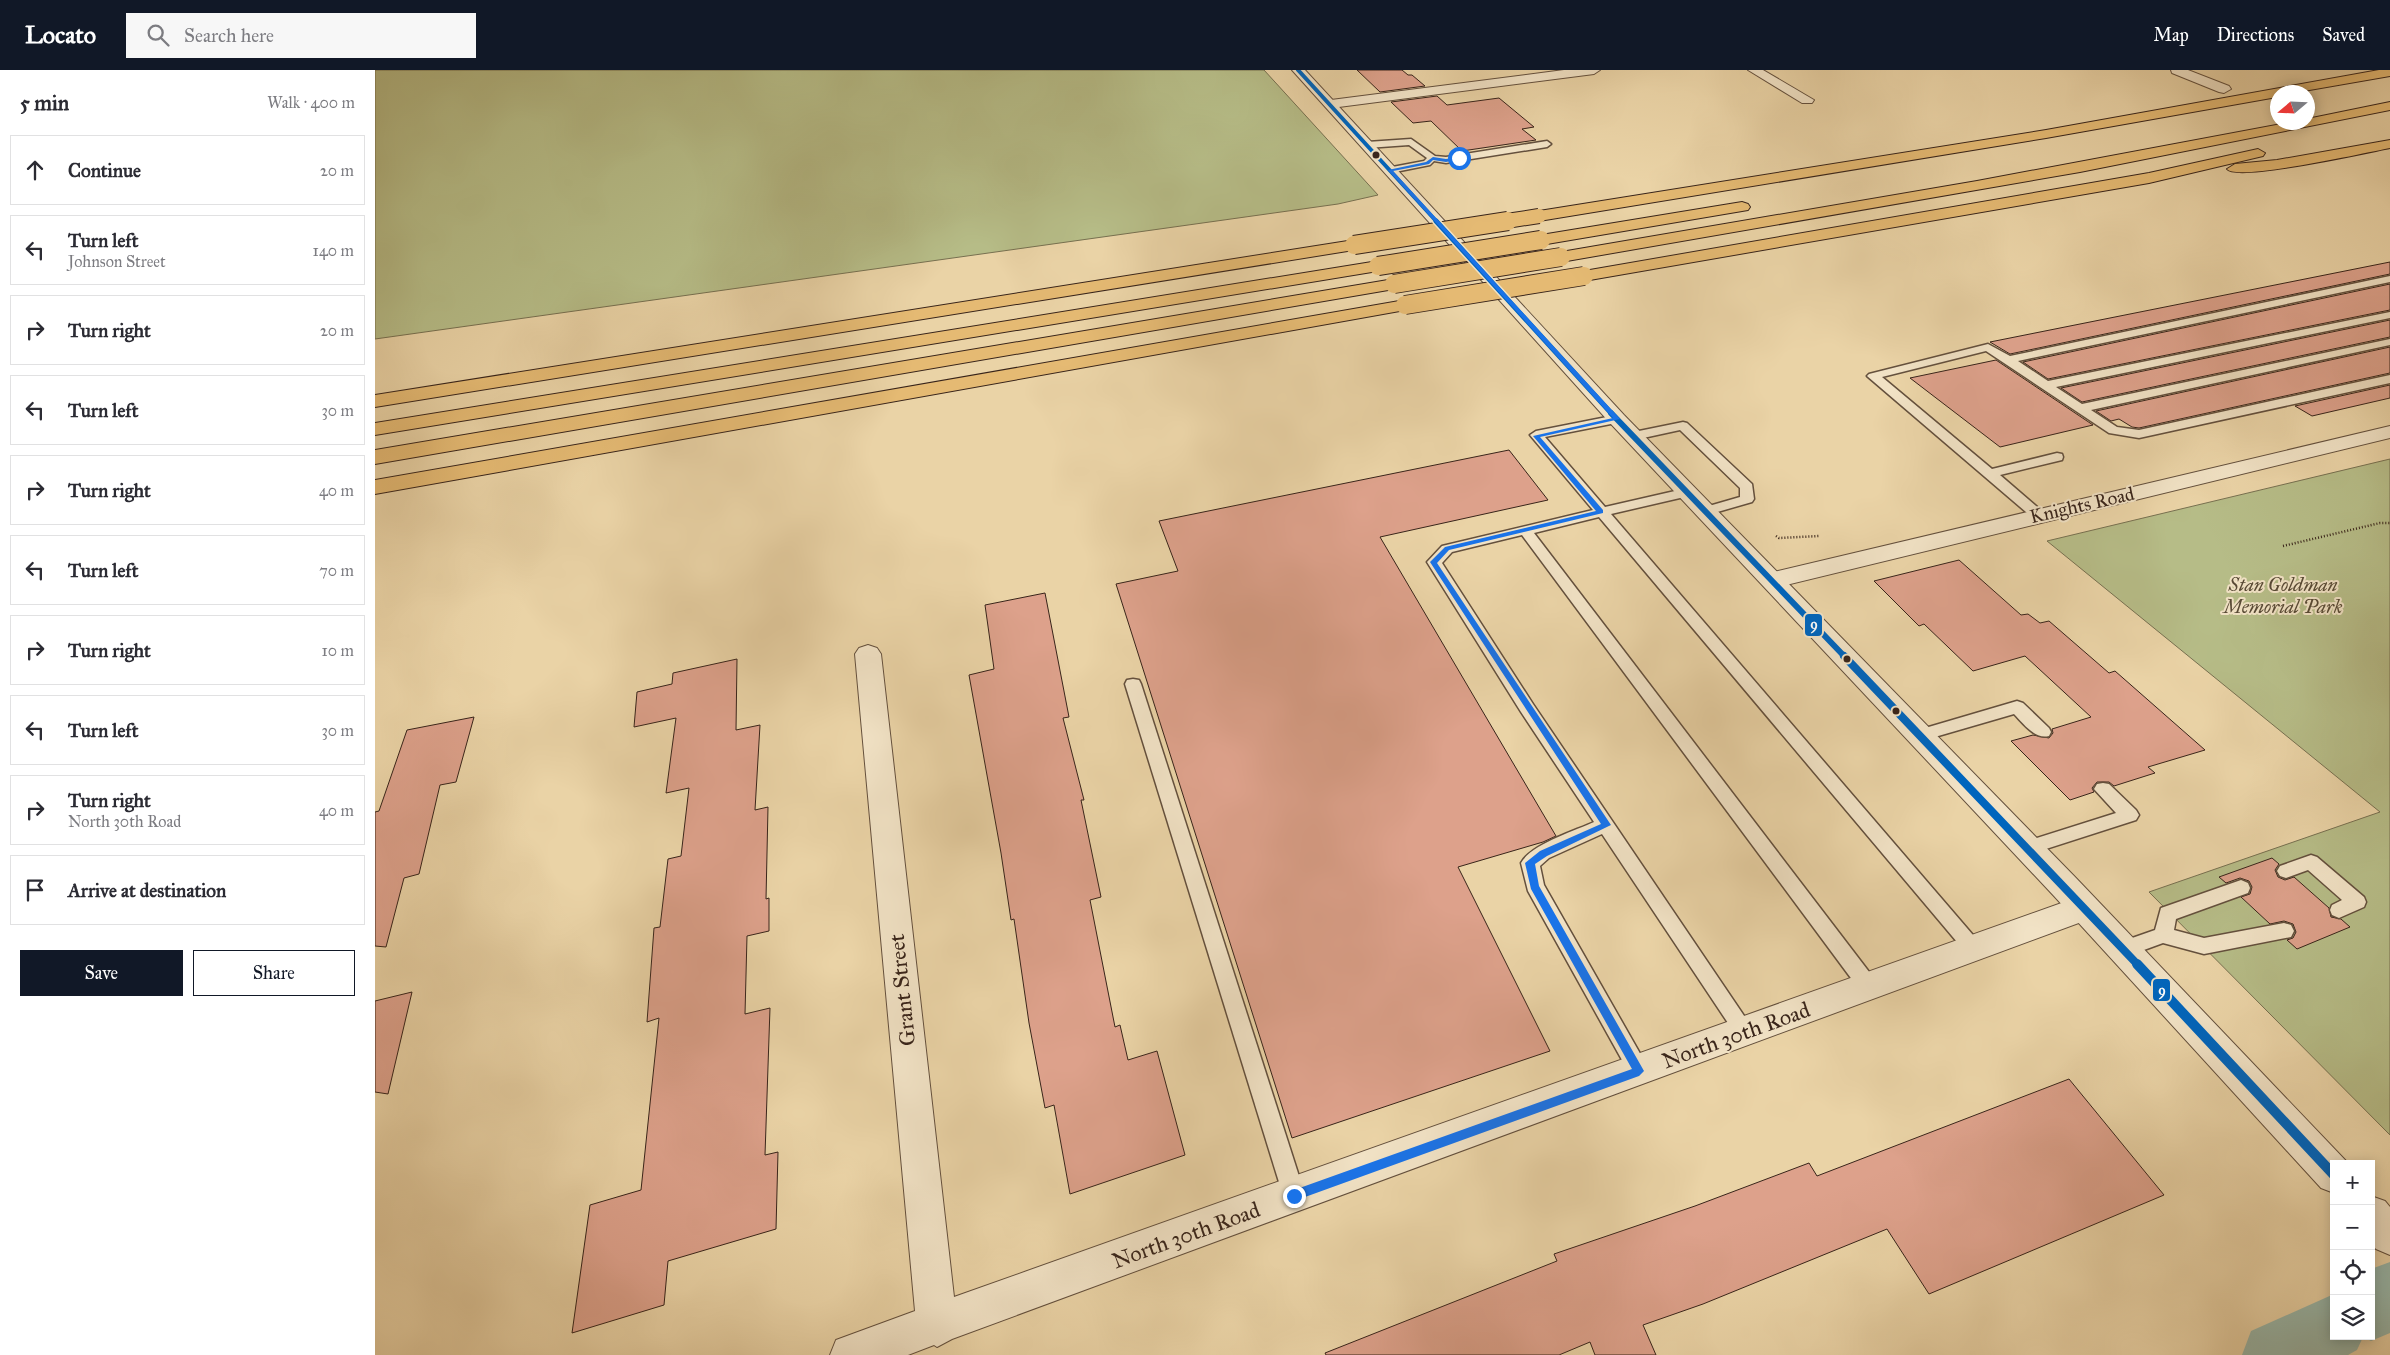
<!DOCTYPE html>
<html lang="en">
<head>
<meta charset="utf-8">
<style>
	:root { --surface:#fff; --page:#f7f7f7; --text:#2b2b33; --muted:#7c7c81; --line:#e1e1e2; --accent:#111827 }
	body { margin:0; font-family:"IM FELL Great Primer",serif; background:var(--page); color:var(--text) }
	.controls { position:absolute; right:15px; bottom:15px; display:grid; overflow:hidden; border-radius:0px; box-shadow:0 2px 12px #0003 }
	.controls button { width:45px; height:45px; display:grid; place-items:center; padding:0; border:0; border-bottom:1px solid var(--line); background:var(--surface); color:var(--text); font:25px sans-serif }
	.compass { position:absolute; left:1895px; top:15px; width:45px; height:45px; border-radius:50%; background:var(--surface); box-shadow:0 2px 12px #0003; rotate:251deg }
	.stop { position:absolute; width:15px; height:15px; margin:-11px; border:4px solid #1a73e8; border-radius:50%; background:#fff }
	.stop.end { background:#1a73e8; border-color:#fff; box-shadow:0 1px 5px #0008 }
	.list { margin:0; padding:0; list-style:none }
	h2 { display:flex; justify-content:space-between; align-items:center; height:65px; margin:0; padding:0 20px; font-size:21px }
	h2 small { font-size:16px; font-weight:400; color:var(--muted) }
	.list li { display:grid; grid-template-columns:32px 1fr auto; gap:15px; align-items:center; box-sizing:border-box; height:70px; margin:0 10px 10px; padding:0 10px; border:1px solid var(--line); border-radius:0px }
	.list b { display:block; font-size:19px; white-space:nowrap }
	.list p { margin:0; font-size:16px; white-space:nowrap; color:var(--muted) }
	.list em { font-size:16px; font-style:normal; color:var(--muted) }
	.actions { display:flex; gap:10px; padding:15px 20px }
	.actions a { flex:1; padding:11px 0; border:1px solid var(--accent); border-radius:0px; text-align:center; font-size:18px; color:var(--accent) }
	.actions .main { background:var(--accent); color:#fff }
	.icon { flex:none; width:28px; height:28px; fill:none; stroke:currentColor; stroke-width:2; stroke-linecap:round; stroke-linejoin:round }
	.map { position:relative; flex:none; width:2015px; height:1285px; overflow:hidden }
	header { display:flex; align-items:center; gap:30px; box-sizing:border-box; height:70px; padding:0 25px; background:var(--accent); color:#fff }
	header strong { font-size:24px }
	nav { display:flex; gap:28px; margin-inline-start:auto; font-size:18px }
	.search { width:350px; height:45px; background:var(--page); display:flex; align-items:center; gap:12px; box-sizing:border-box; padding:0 18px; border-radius:0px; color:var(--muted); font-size:19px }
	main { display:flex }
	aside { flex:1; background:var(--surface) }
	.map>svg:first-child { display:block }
	.green { fill:#b6bc87; stroke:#777050 }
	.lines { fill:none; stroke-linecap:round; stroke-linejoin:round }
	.canal { fill:#98b7aa; fill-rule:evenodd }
	.building { fill:#dda18b; stroke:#38241a }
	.service-casing { stroke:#64503d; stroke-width:3 }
	.minor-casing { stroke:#64503d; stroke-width:2 }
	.tertiary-casing { stroke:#64503d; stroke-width:2 }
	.motorway-casing { stroke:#38241a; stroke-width:2 }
	.path { stroke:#38241a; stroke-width:2.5; stroke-dasharray:1 2; stroke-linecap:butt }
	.service { fill:#f1e2c5; fill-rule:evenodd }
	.minor { fill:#f1e2c5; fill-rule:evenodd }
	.tertiary { fill:#f1e2c5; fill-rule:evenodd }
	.motorway { fill:#e5ba73; fill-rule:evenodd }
	.motorway-bridge-far1-casing { stroke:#38241a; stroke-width:16; stroke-linecap:butt }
	.motorway-bridge-casing { stroke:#38241a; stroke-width:20; stroke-linecap:butt }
	.motorway-bridge-far1 { stroke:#e5ba73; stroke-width:14 }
	.motorway-bridge { stroke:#e5ba73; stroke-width:18 }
	.bus-1-far4-casing { stroke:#f1e2c5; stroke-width:5.5 }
	.bus-1-far3-casing { stroke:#f1e2c5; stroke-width:8 }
	.bus-1-far2-casing { stroke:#f1e2c5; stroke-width:9 }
	.bus-1-far1-casing { stroke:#f1e2c5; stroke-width:12 }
	.bus-1-casing { stroke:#f1e2c5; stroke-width:14 }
	.bus-1-far4 { stroke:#0065bd; stroke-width:4 }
	.bus-1-far3 { stroke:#0065bd; stroke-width:5 }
	.bus-1-far2 { stroke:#0065bd; stroke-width:6 }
	.bus-1-far1 { stroke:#0065bd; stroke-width:8 }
	.bus-1 { stroke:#0065bd; stroke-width:10 }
	.route { fill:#1a73e8 }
	.bus-dot { fill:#38241a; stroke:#f1e2c5; stroke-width:2 }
	.labels { text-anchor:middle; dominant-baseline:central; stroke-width:4; stroke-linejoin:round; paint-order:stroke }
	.street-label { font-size:19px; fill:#38241a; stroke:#f1e2c5 }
	.park-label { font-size:19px; font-style:italic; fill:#584a35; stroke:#f1e2c5 }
	.near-street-label { font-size:22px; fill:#38241a; stroke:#f1e2c5 }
	.line-badge { stroke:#f1e2c5; stroke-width:2 }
	.badge-label { font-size:14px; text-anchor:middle; font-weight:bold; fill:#fff }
</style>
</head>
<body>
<header>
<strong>Locato</strong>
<div class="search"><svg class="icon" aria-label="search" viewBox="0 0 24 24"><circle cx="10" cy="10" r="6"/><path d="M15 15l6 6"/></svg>Search here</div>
<nav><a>Map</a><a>Directions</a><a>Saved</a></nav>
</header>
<main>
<aside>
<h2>5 min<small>Walk · 400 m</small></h2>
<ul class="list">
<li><svg class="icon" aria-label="ahead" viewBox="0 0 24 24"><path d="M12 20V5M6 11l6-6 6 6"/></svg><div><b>Continue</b></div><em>20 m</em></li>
<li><svg class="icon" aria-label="left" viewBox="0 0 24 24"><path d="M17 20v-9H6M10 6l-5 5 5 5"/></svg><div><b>Turn left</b><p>Johnson Street</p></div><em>140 m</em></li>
<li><svg class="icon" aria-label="right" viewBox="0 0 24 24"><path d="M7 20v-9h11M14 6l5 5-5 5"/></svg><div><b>Turn right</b></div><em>20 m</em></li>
<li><svg class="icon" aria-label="left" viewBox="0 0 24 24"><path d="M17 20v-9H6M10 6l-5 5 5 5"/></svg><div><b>Turn left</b></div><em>30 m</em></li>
<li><svg class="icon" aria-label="right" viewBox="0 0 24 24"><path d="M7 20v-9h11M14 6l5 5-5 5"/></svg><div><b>Turn right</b></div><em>40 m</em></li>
<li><svg class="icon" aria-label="left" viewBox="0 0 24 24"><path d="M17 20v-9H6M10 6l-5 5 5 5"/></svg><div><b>Turn left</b></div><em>70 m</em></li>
<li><svg class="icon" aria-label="right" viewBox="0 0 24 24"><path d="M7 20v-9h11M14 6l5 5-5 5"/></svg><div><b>Turn right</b></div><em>10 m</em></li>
<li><svg class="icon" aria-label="left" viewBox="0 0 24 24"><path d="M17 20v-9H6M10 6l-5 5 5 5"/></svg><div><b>Turn left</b></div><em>30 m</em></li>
<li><svg class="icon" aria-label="right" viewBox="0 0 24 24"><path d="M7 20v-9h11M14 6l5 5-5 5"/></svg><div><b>Turn right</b><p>North 30th Road</p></div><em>40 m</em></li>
<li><svg class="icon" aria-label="arrive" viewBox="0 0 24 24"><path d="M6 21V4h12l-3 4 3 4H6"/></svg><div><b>Arrive at destination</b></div></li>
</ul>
<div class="actions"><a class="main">Save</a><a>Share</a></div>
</aside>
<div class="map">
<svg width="2015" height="1285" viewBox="0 0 2015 1285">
	<rect width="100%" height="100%" fill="#ead3a6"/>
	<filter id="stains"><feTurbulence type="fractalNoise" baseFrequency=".004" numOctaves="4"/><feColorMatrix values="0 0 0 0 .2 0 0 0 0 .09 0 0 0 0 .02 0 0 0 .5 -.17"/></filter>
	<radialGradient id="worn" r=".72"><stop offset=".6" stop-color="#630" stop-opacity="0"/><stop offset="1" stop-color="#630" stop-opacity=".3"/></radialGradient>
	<g class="green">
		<polygon points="0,0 889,0 1003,125 963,134 0,269"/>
		<polygon points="2015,389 2015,1065 1774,822 2005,742 1672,471"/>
	</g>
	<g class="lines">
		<polygon class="canal" points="2015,1192 2015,1263 1996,1271 1988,1267 1982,1280 1973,1285 1867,1285 1876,1261 1959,1224 1959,1266 1996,1266 1996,1199"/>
	</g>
	<g class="building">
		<polygon points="982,0 1027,0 1033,5 1037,5 1050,16 1005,22"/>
		<polygon points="1062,26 1072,35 1124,28 1159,57 1147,59 1161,70 1087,81 1056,51 1038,53 1016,32"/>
		<polygon points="2015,192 2015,204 1635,284 1615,272"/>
		<polygon points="2015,214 2015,240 1673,309 1648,292"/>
		<polygon points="2015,250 2015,267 1707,332 1686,318"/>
		<polygon points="2015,277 2015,303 1764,358 1757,357 1744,349 1736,351 1721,341"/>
		<polygon points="1621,290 1718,355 1625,377 1535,308"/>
		<polygon points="2015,315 2015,328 1937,346 1920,336"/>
		<polygon points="1134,380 1173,430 1005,467 1181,766 1168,772 1083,797 1175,981 917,1068 741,514 803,501 784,451"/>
		<polygon points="1584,490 1646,545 1653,544 1665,553 1674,551 1734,603 1740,601 1830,680 1773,697 1780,703 1739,716 1734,712 1722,712 1717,718 1719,722 1695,730 1636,671 1658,665 1674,668 1678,663 1677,659 1716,647 1650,586 1598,601 1549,554 1544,556 1499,511"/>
		<polygon points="670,523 694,647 688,648 709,730 706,730 726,827 715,830 740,957 745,955 753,990 782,981 810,1085 695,1124 679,1035 670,1038 654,953 639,849 636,850 626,783 594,605 619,599 610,535"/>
		<polygon points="362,589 361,660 385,655 380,740 393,737 391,829 394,828 394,861 372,866 370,944 395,938 390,1085 403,1082 401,1159 293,1191 289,1235 197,1263 215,1135 266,1120 284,948 272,952 279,858 285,857 293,789 306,786 314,718 291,723 301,648 259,657 262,622 297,614 298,603"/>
		<polygon points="99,647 81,712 65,715 44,804 29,808 11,877 0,876 0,742 4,741 32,660"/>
		<polygon points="1897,788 1904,794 1900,800 1903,807 1910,810 1919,807 1954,838 1956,847 1966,849 1975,857 1922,879 1912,870 1918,868 1921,862 1918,854 1909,851 1895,854 1866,827 1875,824 1877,817 1874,811 1865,808 1851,813 1844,807"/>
		<polygon points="37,922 13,1024 0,1022 0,931"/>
		<polygon points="1694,1009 1789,1125 1554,1224 1512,1159 1328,1234 1268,1255 1281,1285 1220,1285 1215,1272 1184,1285 951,1285 950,1283 1182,1191 1179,1184 1320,1136 1434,1093 1442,1106"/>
	</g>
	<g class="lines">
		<g class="service-casing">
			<g id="service">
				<polygon points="1036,69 1060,86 1071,87 1172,71 1176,74 1172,77 1071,93 1059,91 1055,95 1015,103 1011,100 1012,98 1049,91 1052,88 1034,75 992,78 988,75 992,72"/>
				<polygon points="2015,206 2015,212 1643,291 1673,311 2015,242 2015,248 1681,317 1707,334 2015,269 2015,275 1716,340 1742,357 1764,360 2015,305 2015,313 1764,368 1734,363 1611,281 1507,307 1617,399 1682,383 1687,384 1688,387 1687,390 1625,405 1668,442 1670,445 1663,449 1658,448 1492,306 1494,304 1613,274 1635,286"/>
				<path d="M 1242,345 L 1248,349 L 1246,352 L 1170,367 L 1230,437 L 1313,418 L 1318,419 L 1320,422 L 1318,425 L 1236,444 L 1610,879 L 1607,885 L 1600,887 L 1593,885 L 1224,447 L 1159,463 L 1501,911 L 1504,917 L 1501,923 L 1494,926 L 1487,923 L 1147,465 L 1077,482 L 1067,493 L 1158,634 L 1380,962 L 1377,968 L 1370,971 L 1363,968 L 1227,764 L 1174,788 L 1165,796 L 1169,815 L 1271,994 L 1275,1001 L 1271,1008 L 1264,1011 L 1257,1008 L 1153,821 L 1146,793 C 1156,774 1200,761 1219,752 L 1146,642 L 1052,492 L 1067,476 L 1218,440 L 1155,365 L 1161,361 Z"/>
				<polygon points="1308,352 1312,353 1377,414 1379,429 1377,432 1332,445 1327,444 1325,441 1327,438 1365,427 1365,418 1305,360 1259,370 1253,366 1259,362"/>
				<polygon points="758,609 764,610 766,614 930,1125 927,1133 919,1136 911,1133 908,1125 750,614 752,610"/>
				<path d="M 1642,631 L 1648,633 L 1674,658 L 1676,662 L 1674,666 C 1660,670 1648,653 1639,644 L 1546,671 L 1540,669 L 1538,665 L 1540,661 Z"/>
				<polygon points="1728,713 1734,714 1761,740 1764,745 1761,750 1652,785 1646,783 1643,778 1646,773 1741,743 1719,719 1722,714"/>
				<polygon points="1936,785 1942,787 1989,827 1991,832 1989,837 1964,848 1957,845 1955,840 1957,835 1967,830 1933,800 1911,808 1905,806 1902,801 1905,796"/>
				<polygon points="1866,810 1873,813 1875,818 1873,823 1801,849 1799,860 1829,868 1909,853 1916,855 1919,861 1916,867 1829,884 1788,873 1747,888 1740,886 1737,880 1740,874 1780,860 1786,838"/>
			</g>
		</g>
		<g class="minor-casing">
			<g id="minor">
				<polygon points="1189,0 1225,0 1219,4 956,38 949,34 956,30"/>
				<polygon points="1373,0 1388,0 1439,30 1437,33 1427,33"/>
				<polygon points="1796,0 1813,0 1854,16 1856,19 1849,23 1844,22 1797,3"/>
				<polygon points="2015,356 2015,368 1399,518 1390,515 1387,510 1390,505 1399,502"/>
				<polygon points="493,575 502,578 506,584 579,1227 1709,825 1720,829 1725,838 1720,847 577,1269 562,1277 559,1275 533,1285 455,1285 461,1270 540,1241 480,584 484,578"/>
			</g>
		</g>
		<g class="tertiary-casing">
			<g id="tertiary">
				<polygon points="917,0 930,0 1249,345 1701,808 1972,1092 1973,1094 1959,1094 1959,1123 1946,1118 1679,826 1235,353"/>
				<polygon points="1996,1126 2010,1131 2015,1137 2015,1185 2001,1179 1996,1174"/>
			</g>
		</g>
		<g class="motorway-casing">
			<g id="motorway">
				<polygon points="2004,0 2015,0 2015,6 1923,22 1902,22 1902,27 1671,68 1164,151 1158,149 1156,146 1158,143 1164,141 1671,60"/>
				<polygon points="2015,32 2015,40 1705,102 1186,192 1180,191 1177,187 1180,183 1186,182 1602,111 1917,52 1932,52 1932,49"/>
				<path d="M 2015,70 L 2015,78 C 1994,82 1861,112 1852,99 L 1860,94 L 1902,90 Z"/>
				<polygon points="1883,79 1890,83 1888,86 1774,113 1209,211 1203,210 1200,206 1203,202 1209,201 1774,103"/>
				<polygon points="1367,132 1373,134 1375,137 1373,140 1166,175 1160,174 1158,170 1160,166 1166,165"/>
				<polygon points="979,170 985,171 987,175 985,179 0,337 0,325"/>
				<polygon points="1003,191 1009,192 1012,196 1009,200 0,365 0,353"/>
				<polygon points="1019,209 1025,210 1028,214 1025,218 0,394 0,380"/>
				<polygon points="1030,230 1036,231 1039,235 1036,239 0,424 0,410"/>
			</g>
		</g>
		<g class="path">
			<polyline points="1401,466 1404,468 1444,466"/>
			<polyline points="1908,476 2005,453 2015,453"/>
		</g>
		<use href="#service" class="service"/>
		<use href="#minor" class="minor"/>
		<use href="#tertiary" class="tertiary"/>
		<use href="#motorway" class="motorway"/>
		<g class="motorway-bridge-far1-casing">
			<polyline id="motorway-bridge-far1" points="1125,152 1164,146"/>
		</g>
		<g class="motorway-bridge-casing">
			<g id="motorway-bridge">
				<polyline points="979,175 1133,151"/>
				<polyline points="1003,196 1166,170"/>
				<polyline points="1019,214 1186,187"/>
				<polyline points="1030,235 1209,206"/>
			</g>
		</g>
		<use href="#motorway-bridge-far1" class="motorway-bridge-far1"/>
		<use href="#motorway-bridge" class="motorway-bridge"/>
		<g class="bus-1-far4-casing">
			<polyline id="bus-1-far4" points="923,0 1062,152"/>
		</g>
		<g class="bus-1-far3-casing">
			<polyline id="bus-1-far3" points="1061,151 1237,344"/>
		</g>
		<g class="bus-1-far2-casing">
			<polyline id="bus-1-far2" points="1236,343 1470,587"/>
		</g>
		<g class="bus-1-far1-casing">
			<polyline id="bus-1-far1" points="1469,586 1763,895"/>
		</g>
		<g class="bus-1-casing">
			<polyline id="bus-1" points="1762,894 1959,1105"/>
		</g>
		<use href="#bus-1-far4" class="bus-1-far4"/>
		<use href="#bus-1-far3" class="bus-1-far3"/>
		<use href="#bus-1-far2" class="bus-1-far2"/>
		<use href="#bus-1-far1" class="bus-1-far1"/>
		<use href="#bus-1" class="bus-1"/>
	</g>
	<polygon class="route" points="1084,87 1086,89 1071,92 1058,90 1054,94 1018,101 1245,349 1165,367 1228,440 1228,443 1074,480 1062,493 1236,755 1172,786 1160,794 1164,816 1269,1001 1264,1006 919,1131 913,1126 919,1120 1257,999 1156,819 1150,793 1165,781 1226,754 1055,492 1070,477 1221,441 1158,366 1238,348 1013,100 1051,92 1058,87 1071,89"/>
	<g class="bus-dot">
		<circle cx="1001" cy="85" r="4.5"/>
		<circle cx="1472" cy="589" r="4.5"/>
		<circle cx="1521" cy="641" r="4.5"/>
	</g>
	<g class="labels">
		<g class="street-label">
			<text transform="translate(1707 435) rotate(-13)">Knights Road</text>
		</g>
		<g class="park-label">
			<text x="1908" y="514">Stan Goldman<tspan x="1908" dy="22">Memorial Park</tspan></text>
		</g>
		<g class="near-street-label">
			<text transform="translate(527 920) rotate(-96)">Grant Street</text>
			<text transform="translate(1361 965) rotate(-20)">North 30th Road</text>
			<text transform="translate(811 1165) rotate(-20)">North 30th Road</text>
		</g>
	</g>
	<g class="line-badge">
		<rect x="1429" y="543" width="19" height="24" rx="5" fill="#0065bd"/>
		<rect x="1777" y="908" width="19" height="24" rx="5" fill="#0065bd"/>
	</g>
	<g class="badge-label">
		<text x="1439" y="559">9</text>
		<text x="1787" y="925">9</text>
	</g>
	<rect width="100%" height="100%" filter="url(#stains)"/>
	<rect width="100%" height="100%" fill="url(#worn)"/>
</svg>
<div class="controls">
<button>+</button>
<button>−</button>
<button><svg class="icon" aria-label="locate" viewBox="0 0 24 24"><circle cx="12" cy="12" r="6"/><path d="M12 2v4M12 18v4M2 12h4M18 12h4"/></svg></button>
<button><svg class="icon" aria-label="layers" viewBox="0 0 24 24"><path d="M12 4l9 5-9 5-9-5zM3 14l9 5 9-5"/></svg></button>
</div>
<svg class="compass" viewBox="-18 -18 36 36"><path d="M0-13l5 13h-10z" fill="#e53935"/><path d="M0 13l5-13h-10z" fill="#7c7c81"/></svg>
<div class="stop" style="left:1084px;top:88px"></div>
<div class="stop end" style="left:919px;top:1126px"></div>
</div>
</main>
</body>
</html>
